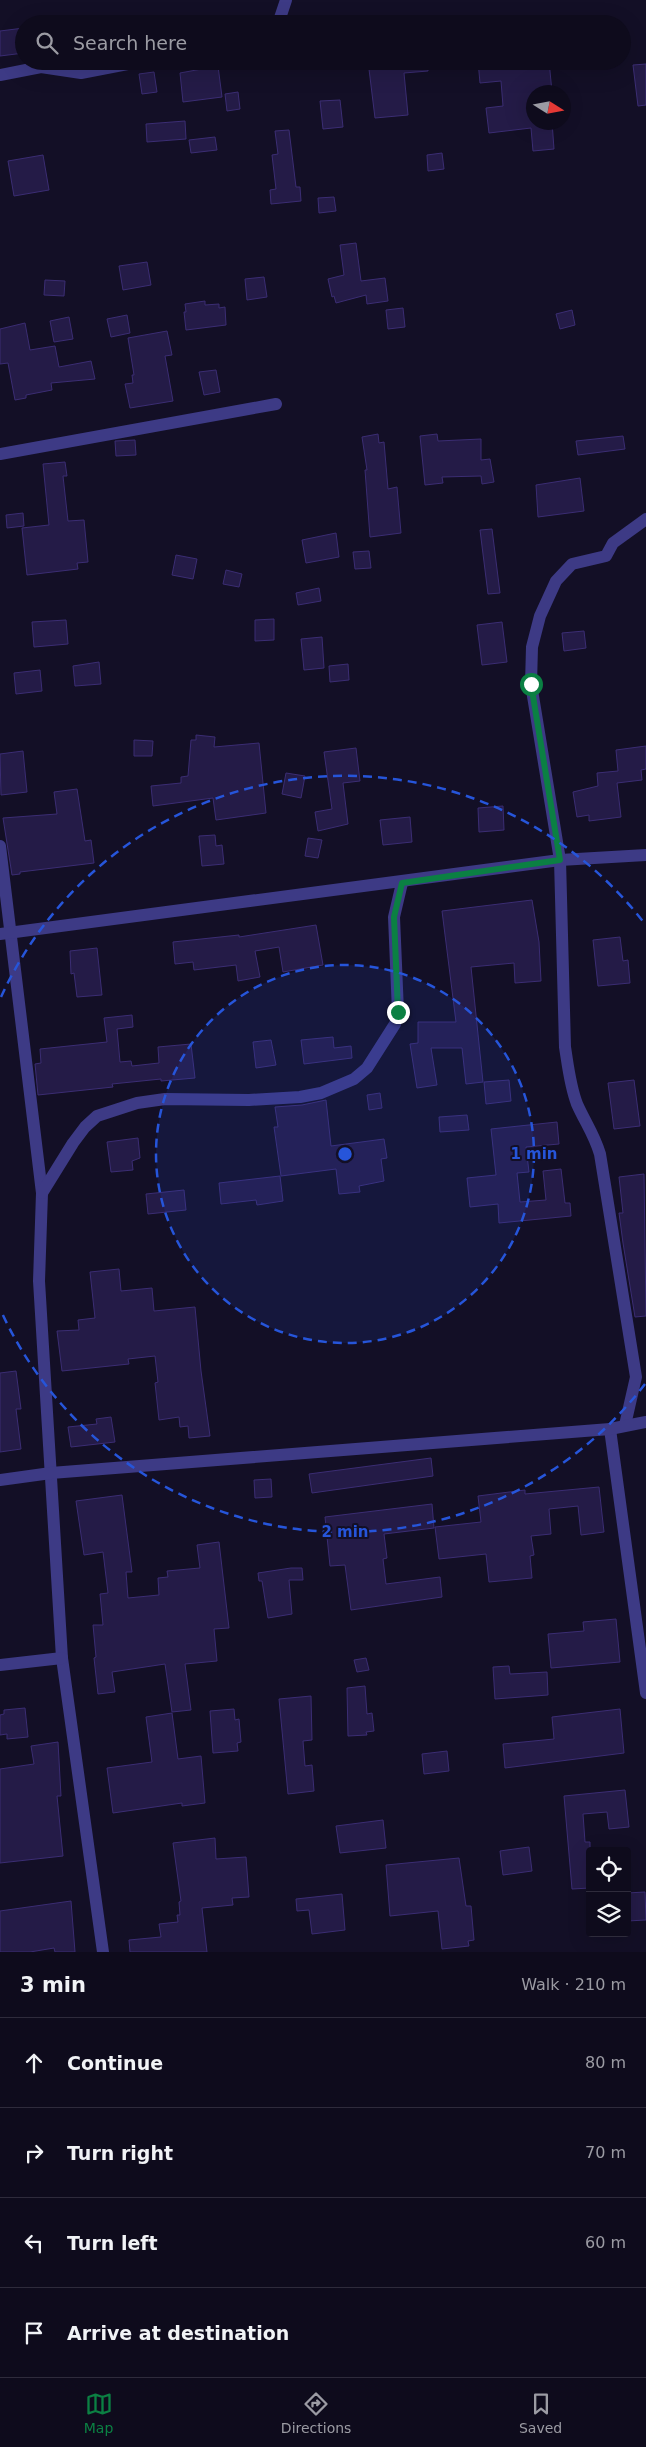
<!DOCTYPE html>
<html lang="en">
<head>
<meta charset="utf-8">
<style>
	:root { --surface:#0e0b1c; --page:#1c1929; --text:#f1f3f6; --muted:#9b9ba3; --line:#2e2b3b; --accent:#0b8043 }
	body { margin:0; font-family:"DejaVu Sans",sans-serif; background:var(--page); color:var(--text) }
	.controls { position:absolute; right:15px; bottom:15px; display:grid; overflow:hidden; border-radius:5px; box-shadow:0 5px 20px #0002 }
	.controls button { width:45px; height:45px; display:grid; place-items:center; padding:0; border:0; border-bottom:1px solid var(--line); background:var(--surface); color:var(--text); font:25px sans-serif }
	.compass { position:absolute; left:526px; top:85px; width:45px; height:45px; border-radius:50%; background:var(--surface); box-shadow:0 5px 20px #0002; rotate:101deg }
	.stop { position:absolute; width:15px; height:15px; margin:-11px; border:4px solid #0b8043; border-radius:50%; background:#fff }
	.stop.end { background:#0b8043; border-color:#fff; box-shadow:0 1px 5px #0008 }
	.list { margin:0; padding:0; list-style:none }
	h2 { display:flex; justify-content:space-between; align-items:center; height:65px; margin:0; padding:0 20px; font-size:21px }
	h2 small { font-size:16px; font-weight:400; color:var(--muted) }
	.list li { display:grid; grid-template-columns:32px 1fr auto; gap:15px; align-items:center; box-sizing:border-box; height:90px; padding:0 20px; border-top:1px solid var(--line) }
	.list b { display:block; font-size:19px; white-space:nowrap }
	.list em { font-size:16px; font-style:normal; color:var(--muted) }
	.icon { flex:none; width:28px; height:28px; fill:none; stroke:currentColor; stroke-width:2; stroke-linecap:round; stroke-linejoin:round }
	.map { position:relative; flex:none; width:646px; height:1952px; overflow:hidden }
	.search { position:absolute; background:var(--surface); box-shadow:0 5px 20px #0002; left:15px; right:15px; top:15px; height:55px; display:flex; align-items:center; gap:12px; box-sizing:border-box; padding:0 18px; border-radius:28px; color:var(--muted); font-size:19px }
	.sheet { height:425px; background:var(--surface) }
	nav { display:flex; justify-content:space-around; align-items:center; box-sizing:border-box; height:70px; border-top:1px solid var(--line); background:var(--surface); font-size:14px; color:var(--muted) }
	nav a { display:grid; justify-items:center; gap:2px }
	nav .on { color:var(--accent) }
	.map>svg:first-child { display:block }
	.building { fill:#241b47; stroke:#3b2d73 }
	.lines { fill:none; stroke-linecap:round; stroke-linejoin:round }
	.minor { stroke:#3d3a85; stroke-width:12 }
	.route { stroke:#0b8043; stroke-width:6 }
	.ring { fill:none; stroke:#2655da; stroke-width:2.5; stroke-dasharray:9 6 }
	.centre { fill:#2655da; stroke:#130f26; stroke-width:2.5 }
	.ring-label { font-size:15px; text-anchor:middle; font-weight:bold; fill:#2655da; stroke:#130f26; stroke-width:4; stroke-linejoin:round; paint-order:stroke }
</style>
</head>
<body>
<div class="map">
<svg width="646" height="1952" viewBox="0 0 646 1952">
	<rect width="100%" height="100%" fill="#130f26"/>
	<g class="building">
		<polygon points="24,28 24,53 0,56 0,31"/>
		<polygon points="368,61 428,61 428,71 404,73 408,115 375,118"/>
		<polygon points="478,61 549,61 552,92 534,92 534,122 552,122 554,149 533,151 531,128 489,133 486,108 503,106 501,81 480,83"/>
		<polygon points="646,64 646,105 638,106 633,65"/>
		<polygon points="218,66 222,97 183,102 180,73"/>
		<polygon points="154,72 157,92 142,94 139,74"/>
		<polygon points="238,92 240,109 227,111 225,94"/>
		<polygon points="340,100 343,127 323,129 320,101"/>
		<polygon points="185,121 186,139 147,142 146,124"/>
		<polygon points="289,130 296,187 300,187 301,201 271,204 270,190 276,189 272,155 278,154 275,131"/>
		<polygon points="215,137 217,150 191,153 189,140"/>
		<polygon points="442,153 444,169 428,171 427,155"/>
		<polygon points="43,155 49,190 14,196 8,161"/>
		<polygon points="334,197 336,211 319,213 318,198"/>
		<polygon points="356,243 361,281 385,278 388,301 367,304 366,295 336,303 334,296 332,297 328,279 344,275 340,245"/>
		<polygon points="147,262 151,285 123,290 119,266"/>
		<polygon points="264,277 267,297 247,300 245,279"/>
		<polygon points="45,280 65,281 64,296 44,295"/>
		<polygon points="205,301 205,305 219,304 219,308 225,307 226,325 186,330 184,312 186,312 185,304"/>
		<polygon points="403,308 405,327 388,329 386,310"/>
		<polygon points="572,310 575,325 560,329 556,314"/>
		<polygon points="127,315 130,333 111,337 107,319"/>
		<polygon points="69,317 73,339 54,342 50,321"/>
		<polygon points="25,323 30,350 55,346 59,367 91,361 95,379 51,383 52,390 26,395 26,398 15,400 8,363 0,364 0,329"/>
		<polygon points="167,331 172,355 165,356 173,401 130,408 125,384 133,383 132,375 134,375 128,338"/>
		<polygon points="216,370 220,392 204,395 199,372"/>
		<polygon points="378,434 379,443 384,442 388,489 397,487 401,533 370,537 365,470 367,470 362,437"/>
		<polygon points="437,434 438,441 481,439 481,460 490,459 494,482 482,484 481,476 442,477 443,483 425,485 420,436"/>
		<polygon points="623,436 625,449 578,455 576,441"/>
		<polygon points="135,440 136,455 116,456 115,441"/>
		<polygon points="65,462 67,476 63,476 68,521 84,520 88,562 77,563 78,569 27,575 22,528 49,525 43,464"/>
		<polygon points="580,478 584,511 538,517 536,485"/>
		<polygon points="23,513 24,526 7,528 6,515"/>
		<polygon points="492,529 500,593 488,594 480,530"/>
		<polygon points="336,533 339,557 306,563 302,540"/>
		<polygon points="369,551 371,568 355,569 353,552"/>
		<polygon points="176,555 197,559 193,579 172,575"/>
		<polygon points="226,570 242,574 239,587 223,584"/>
		<polygon points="319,588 321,601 298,605 296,593"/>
		<polygon points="274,619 274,640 255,641 255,620"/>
		<polygon points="66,620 68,644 34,647 32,622"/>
		<polygon points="502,622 507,662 482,665 477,625"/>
		<polygon points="584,631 586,648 564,651 562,633"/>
		<polygon points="322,637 324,668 304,670 301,639"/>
		<polygon points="99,662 101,684 75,686 73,666"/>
		<polygon points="348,664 349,680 330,682 329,666"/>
		<polygon points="40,670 42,691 16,694 14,673"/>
		<polygon points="196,735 215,737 214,747 259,743 266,813 216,820 213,798 153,806 151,786 181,783 181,777 188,776 191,740 196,740"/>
		<polygon points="134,740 153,741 152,756 134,756"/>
		<polygon points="646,746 646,769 641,770 642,780 617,783 621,817 589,821 589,815 577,817 573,792 598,786 597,773 618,771 616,750"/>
		<polygon points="356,748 360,781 343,783 348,824 318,831 315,812 332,809 324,752"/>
		<polygon points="23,751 27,792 1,795 0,754"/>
		<polygon points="286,773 305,776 301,798 282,794"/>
		<polygon points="77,789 85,841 91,840 94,863 20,872 20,874 12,875 3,818 57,814 54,792"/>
		<polygon points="503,806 504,830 479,832 478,808"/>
		<polygon points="410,817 412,842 383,845 380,820"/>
		<polygon points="215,835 216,846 222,845 224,864 202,866 199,836"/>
		<polygon points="308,838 322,840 318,858 305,856"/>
		<polygon points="532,900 539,942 541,981 515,983 514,963 471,967 483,1082 466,1084 462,1048 431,1048 437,1085 417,1088 410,1044 418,1043 418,1022 456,1022 442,911"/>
		<polygon points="316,925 323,965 283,972 279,947 255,951 260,977 238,981 236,965 194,970 193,962 175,964 173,942 239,935 239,937"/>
		<polygon points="620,937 623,961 628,960 630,983 598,986 593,940"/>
		<polygon points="97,948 102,995 77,997 74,973 71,974 70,951"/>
		<polygon points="132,1015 133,1027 117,1029 120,1062 131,1061 132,1066 159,1063 158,1047 191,1044 195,1078 161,1081 161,1079 112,1084 113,1087 38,1095 35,1064 41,1063 40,1049 107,1042 104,1018"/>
		<polygon points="333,1037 334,1048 351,1046 352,1058 304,1064 301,1040"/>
		<polygon points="271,1040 276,1065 256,1068 253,1042"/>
		<polygon points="509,1080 511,1101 486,1104 484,1082"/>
		<polygon points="634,1080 640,1126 614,1129 608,1083"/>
		<polygon points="380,1093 382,1108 369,1110 367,1095"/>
		<polygon points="326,1100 331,1146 384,1139 387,1158 381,1159 384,1181 359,1186 360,1192 339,1194 336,1169 281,1176 274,1127 278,1127 275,1107 302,1105"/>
		<polygon points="467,1115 469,1130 440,1132 439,1117"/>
		<polygon points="557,1122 559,1144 526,1147 529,1172 517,1173 520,1202 546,1200 543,1171 561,1169 565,1203 570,1203 571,1216 499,1223 498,1204 470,1207 467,1178 496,1175 491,1129"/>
		<polygon points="138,1138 140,1158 132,1161 133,1170 111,1172 107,1142"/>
		<polygon points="644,1174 646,1316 635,1317 623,1243 619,1213 623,1213 619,1177"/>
		<polygon points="280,1176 283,1201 257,1205 256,1200 221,1204 219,1183"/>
		<polygon points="184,1190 186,1210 148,1214 146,1194"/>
		<polygon points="119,1269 121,1291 152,1288 154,1311 195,1307 201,1371 210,1436 189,1438 188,1426 180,1427 179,1417 159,1420 155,1383 158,1382 155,1356 128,1359 129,1364 62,1371 57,1331 79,1330 78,1320 95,1318 90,1272"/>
		<polygon points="16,1371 21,1409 16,1409 21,1449 0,1452 0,1373"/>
		<polygon points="111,1417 115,1442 71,1447 68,1427 97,1424 96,1419"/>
		<polygon points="431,1458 433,1476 312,1493 309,1474"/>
		<polygon points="271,1479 272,1497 255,1498 254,1480"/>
		<polygon points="599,1487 604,1532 581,1535 578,1506 549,1509 551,1534 531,1536 534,1555 530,1556 532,1578 489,1582 486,1554 439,1559 435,1527 481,1522 478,1496 525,1490 525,1494"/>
		<polygon points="122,1495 132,1572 126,1572 128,1598 159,1595 158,1578 168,1577 167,1571 200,1568 197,1545 219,1542 229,1628 214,1629 217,1661 185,1664 191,1710 172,1712 165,1664 112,1672 115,1692 98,1694 94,1658 96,1657 93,1625 103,1625 100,1594 108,1593 103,1552 84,1555 76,1501"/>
		<polygon points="432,1504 434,1528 384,1534 387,1558 383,1559 386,1584 440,1577 442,1597 351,1610 345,1565 330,1566 325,1517"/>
		<polygon points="291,1568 302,1568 303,1580 289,1580 292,1614 268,1618 262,1581 259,1581 258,1573"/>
		<polygon points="616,1619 620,1662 551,1668 548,1634 584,1631 583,1622"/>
		<polygon points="366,1658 369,1670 357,1672 354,1660"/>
		<polygon points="509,1666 510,1674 547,1672 548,1695 495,1699 493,1667"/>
		<polygon points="365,1686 367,1714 372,1713 374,1731 366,1732 367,1735 348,1736 347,1688"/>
		<polygon points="311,1696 312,1740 303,1741 305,1766 312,1765 314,1791 288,1794 279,1699"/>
		<polygon points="25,1708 28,1737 7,1739 7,1734 0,1735 0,1715 4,1714 4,1710"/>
		<polygon points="234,1709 235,1720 239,1719 241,1742 237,1743 238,1751 213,1753 210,1711"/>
		<polygon points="620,1709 624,1753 505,1768 503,1744 554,1739 552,1717"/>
		<polygon points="172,1713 178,1759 201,1756 205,1803 182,1806 182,1803 113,1813 107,1768 152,1762 146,1717"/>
		<polygon points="58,1742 61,1796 57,1796 63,1856 0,1863 0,1769 34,1764 31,1746"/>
		<polygon points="447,1751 449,1771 424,1774 422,1754"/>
		<polygon points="625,1790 629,1827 609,1829 607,1812 583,1814 585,1842 590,1842 590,1888 572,1889 564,1796"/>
		<polygon points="383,1820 386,1848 340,1853 336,1826"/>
		<polygon points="215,1838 216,1859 246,1857 249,1897 232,1898 233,1905 202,1908 207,1952 130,1952 129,1940 161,1937 159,1924 178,1922 177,1915 180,1915 179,1902 181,1901 173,1843"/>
		<polygon points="529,1847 532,1871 503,1875 500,1851"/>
		<polygon points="459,1858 466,1906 471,1906 474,1940 468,1941 469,1946 442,1949 438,1911 390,1916 386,1865"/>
		<polygon points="645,1892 646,1920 627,1921 627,1893"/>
		<polygon points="342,1894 345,1930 312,1934 309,1910 297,1911 296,1899"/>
		<polygon points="71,1901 75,1952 55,1952 54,1948 30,1952 0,1952 0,1911"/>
	</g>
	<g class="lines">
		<g class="minor">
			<polyline points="278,24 286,0"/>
			<polyline points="0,75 41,67 81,73 143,61"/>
			<polyline points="0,454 276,404"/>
			<polyline points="0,846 42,1193 39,1281 62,1658 103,1952"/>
			<polyline points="0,934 560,860 646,855"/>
			<polyline points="42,1193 73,1143 85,1127 97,1116 137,1103 165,1099 249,1100 300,1097 321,1093 354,1079 367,1068 395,1024 398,1012 394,917 402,883"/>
			<path d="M 625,1425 L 636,1377 L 600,1154 C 594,1134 585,1122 577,1104 C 570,1086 568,1066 565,1047 L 560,860 L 531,684 L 532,647 L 540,616 L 556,581 L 572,564 L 606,556 L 613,543 L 646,519"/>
			<polyline points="610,1429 646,1693"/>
			<polyline points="0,1480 51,1473 610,1429 646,1422"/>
			<polyline points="0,1665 62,1658"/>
		</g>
	</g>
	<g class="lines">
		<polyline class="route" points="398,1012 394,917 402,883 560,860 531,684"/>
	</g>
	<circle cx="345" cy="1154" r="189" fill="#2655da" fill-opacity=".12"/>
	<g class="ring">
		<circle cx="345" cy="1154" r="189"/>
		<path d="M645 1384A378 378 0 0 1 1 1311M1 997A378 378 0 0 1 645 924"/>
	</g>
	<circle cx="345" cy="1154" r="8" class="centre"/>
	<g class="ring-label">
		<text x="534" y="1159">1 min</text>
		<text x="345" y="1537">2 min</text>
	</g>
</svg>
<div class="controls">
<button><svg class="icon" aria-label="locate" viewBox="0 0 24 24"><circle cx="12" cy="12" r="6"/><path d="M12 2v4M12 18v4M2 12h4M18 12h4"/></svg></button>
<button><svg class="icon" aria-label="layers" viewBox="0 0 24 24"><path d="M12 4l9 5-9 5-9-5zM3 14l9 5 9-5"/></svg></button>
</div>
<svg class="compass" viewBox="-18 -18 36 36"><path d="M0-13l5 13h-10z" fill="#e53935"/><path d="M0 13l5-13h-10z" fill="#9b9ba3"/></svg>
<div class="stop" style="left:531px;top:684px"></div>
<div class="stop end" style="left:398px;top:1012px"></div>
<div class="search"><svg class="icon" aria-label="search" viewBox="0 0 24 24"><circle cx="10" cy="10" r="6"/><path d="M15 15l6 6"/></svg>Search here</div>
</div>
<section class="sheet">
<h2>3 min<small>Walk · 210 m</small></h2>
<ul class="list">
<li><svg class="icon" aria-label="ahead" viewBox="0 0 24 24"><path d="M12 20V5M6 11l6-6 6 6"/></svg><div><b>Continue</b></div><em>80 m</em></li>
<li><svg class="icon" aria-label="right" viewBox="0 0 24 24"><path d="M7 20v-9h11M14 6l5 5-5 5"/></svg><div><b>Turn right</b></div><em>70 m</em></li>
<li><svg class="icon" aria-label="left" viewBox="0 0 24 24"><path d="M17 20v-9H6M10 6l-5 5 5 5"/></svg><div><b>Turn left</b></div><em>60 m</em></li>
<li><svg class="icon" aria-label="arrive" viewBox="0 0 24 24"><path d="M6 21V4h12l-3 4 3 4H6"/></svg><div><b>Arrive at destination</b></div></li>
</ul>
</section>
<nav>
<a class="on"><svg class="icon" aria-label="map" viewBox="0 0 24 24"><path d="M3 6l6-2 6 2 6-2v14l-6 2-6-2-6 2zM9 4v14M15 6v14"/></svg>Map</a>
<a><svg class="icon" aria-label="directions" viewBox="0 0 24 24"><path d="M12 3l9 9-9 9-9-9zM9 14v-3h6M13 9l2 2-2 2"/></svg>Directions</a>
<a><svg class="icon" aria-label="saved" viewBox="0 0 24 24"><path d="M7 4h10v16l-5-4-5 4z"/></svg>Saved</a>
</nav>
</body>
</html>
